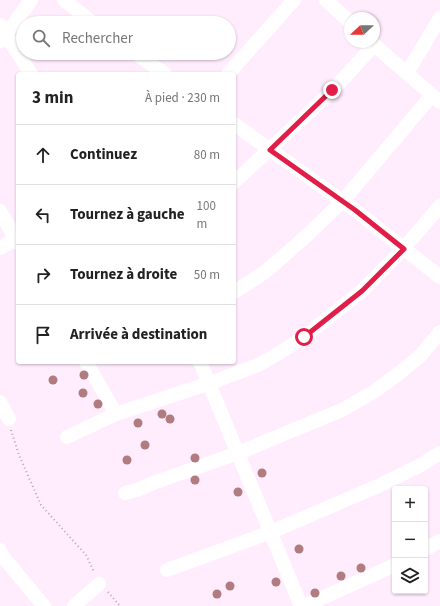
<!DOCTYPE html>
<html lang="fr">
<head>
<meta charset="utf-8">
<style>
	:root { --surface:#fff; --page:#f2f2f2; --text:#222; --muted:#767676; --line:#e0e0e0 }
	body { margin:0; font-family:"Source Sans 3",sans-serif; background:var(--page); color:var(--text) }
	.controls { position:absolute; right:12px; bottom:12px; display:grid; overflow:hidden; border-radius:4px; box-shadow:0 1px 3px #0004 }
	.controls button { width:36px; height:36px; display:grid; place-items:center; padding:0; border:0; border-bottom:1px solid var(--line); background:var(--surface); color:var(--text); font:20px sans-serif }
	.compass { position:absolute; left:344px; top:12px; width:36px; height:36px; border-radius:50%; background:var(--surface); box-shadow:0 1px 3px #0004; rotate:248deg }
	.stop { position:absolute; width:12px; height:12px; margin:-9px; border:3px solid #e11d48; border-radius:50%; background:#fff }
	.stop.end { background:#e11d48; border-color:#fff; box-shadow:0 1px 4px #0008 }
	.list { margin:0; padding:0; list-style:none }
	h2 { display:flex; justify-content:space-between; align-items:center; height:52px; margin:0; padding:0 16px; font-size:17px }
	h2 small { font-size:13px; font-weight:400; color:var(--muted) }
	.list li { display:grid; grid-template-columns:26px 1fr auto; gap:12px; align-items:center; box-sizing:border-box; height:60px; padding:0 16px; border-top:1px solid var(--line) }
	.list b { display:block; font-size:15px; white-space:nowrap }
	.list em { font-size:13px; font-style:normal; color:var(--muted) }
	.icon { flex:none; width:22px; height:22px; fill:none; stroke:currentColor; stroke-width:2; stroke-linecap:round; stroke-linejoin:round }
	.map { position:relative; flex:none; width:440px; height:606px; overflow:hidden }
	.search { position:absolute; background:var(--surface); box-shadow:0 1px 3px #0004; left:16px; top:16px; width:220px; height:44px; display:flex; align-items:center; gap:10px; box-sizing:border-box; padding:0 14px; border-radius:22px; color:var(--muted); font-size:15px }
	.panel { position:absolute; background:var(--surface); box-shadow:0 1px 3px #0004; left:16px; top:72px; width:220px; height:292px; border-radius:4px }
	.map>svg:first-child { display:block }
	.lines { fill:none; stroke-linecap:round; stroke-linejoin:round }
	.path { stroke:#b4a6b2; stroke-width:2; stroke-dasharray:1 3; stroke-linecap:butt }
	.minor { stroke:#fff; stroke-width:14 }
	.tree { fill:#b07c7f }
	.route { stroke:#e11d48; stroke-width:5 }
</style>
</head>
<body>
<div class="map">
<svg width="440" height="606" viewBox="0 0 440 606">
	<rect width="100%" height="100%" fill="#ffedfd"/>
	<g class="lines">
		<g class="path">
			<polyline points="11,430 19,455 41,505 86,555 94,572"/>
			<polyline points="108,592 120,606"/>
		</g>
		<g class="minor">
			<polyline points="64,0 93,23"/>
			<polyline points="326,0 350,22"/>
			<polyline points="0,25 31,74"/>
			<polyline points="1,41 31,0"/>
			<polyline points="371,42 440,102"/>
			<polyline points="135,53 165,74"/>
			<polyline points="407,73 440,18"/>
			<polyline points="228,74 294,0"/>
			<polyline points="234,124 355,210 440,277"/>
			<polyline points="234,182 242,175 333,90 374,45"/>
			<polyline points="0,211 18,243"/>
			<polyline points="0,248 18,237"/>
			<polyline points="234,292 265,272 303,239 342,202 432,95"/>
			<polyline points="86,362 116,414"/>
			<polyline points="200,362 301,606"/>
			<polyline points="0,402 9,419"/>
			<polyline points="67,437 116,414 210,383 258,365 281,352 304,337 362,291 403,249 440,206"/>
			<polyline points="125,493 137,490 153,483 238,453 342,410 375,391 398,374 420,356 440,332"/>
			<polyline points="425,549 440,541"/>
			<polyline points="0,550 3,557 44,606"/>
			<polyline points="167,570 271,532 378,486 421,465 440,453"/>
			<polyline points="74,606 99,584"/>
			<polyline points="304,606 395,565"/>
		</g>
	</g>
	<g class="tree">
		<circle cx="84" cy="375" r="4.5"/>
		<circle cx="53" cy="380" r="4.5"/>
		<circle cx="83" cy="393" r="4.5"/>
		<circle cx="98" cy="404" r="4.5"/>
		<circle cx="162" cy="414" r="4.5"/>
		<circle cx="170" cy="419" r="4.5"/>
		<circle cx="138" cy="423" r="4.5"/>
		<circle cx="145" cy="445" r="4.5"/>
		<circle cx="195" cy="458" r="4.5"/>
		<circle cx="127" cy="460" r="4.5"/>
		<circle cx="262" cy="473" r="4.5"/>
		<circle cx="195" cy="480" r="4.5"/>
		<circle cx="238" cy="492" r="4.5"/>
		<circle cx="299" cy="549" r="4.5"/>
		<circle cx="361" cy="568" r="4.5"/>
		<circle cx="341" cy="576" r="4.5"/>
		<circle cx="276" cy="582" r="4.5"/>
		<circle cx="230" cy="586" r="4.5"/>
		<circle cx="315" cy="593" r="4.5"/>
		<circle cx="217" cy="594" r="4.5"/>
	</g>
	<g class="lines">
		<polyline class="route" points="304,337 362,291 404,249 355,210 270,150 332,90"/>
	</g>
</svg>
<div class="controls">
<button>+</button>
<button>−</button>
<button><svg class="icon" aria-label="layers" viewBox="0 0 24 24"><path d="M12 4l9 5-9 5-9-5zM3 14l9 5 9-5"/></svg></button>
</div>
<svg class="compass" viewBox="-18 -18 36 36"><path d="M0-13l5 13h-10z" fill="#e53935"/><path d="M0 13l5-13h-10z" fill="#767676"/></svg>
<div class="stop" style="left:304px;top:337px"></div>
<div class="stop end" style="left:332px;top:90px"></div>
<div class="search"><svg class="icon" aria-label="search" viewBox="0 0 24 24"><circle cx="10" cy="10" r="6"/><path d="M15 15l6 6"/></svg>Rechercher</div>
<section class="panel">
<h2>3 min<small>À pied · 230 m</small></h2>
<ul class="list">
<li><svg class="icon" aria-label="ahead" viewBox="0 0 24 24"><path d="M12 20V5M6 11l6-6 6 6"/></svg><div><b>Continuez</b></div><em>80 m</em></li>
<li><svg class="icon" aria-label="left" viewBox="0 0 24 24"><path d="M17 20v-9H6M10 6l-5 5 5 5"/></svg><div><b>Tournez à gauche</b></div><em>100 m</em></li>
<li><svg class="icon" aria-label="right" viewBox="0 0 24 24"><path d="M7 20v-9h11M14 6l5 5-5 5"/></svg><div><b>Tournez à droite</b></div><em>50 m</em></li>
<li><svg class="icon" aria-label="arrive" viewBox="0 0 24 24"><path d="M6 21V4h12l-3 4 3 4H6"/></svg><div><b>Arrivée à destination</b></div></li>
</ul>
</section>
</div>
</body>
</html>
